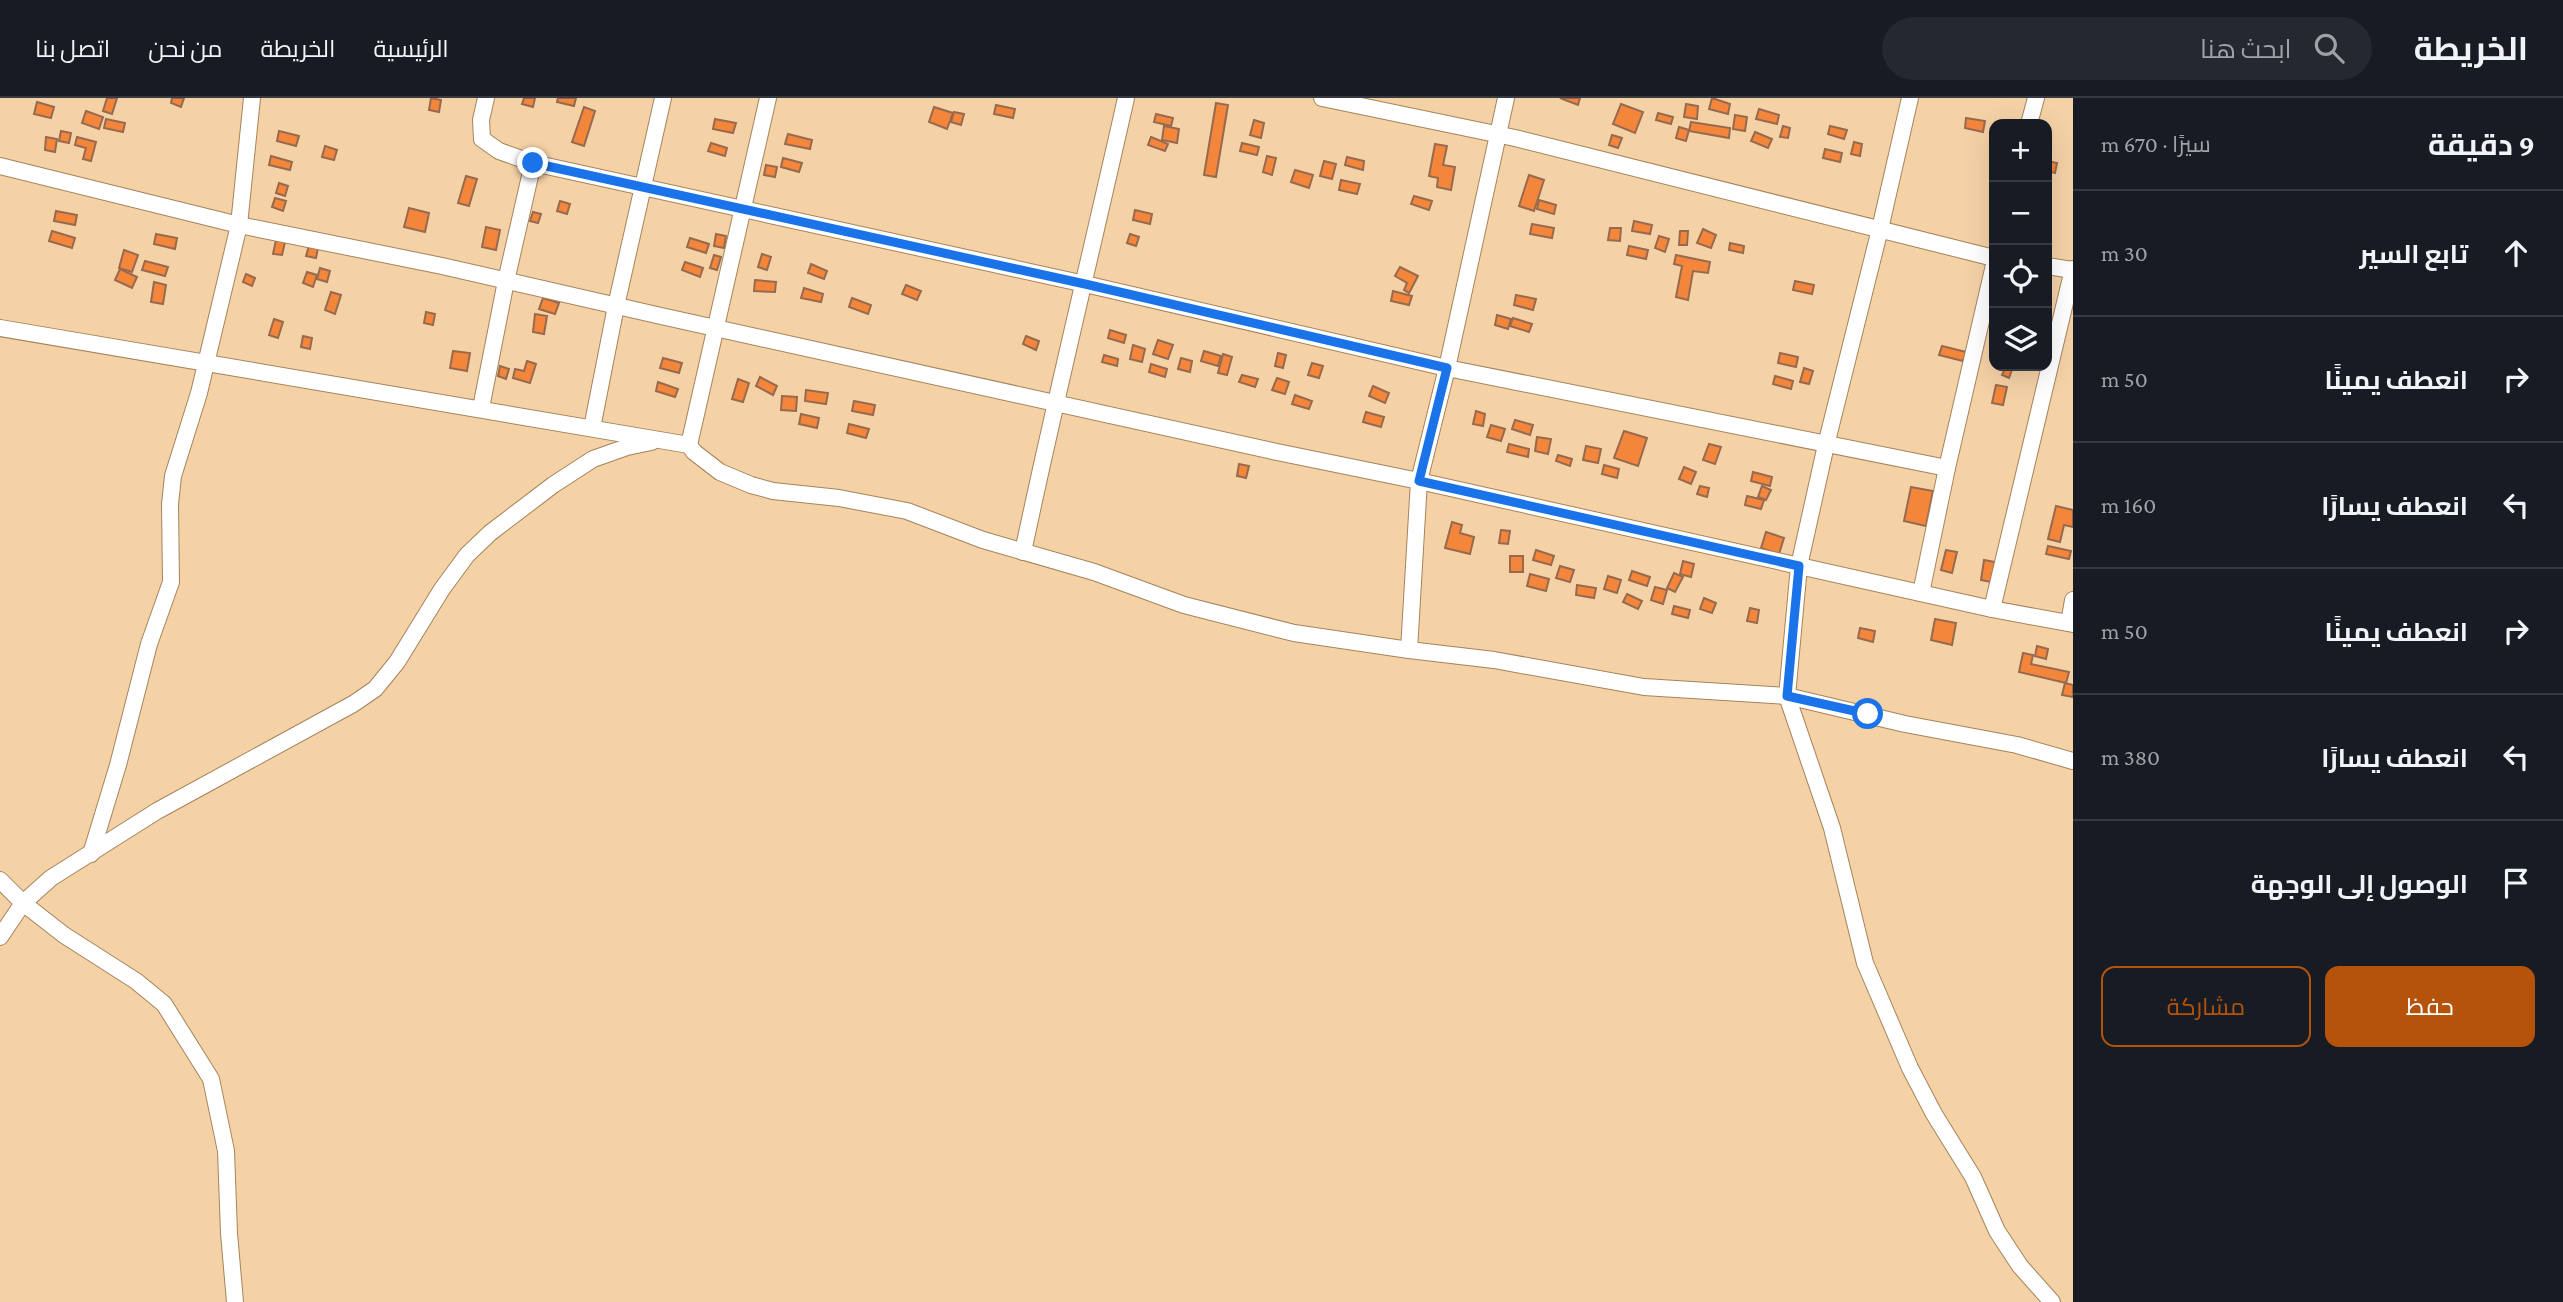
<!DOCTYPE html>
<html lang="ar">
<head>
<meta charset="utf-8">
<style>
	:root { --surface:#171b24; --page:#242831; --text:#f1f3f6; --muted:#9ea1a6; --line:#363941; --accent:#b45309 }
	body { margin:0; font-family:"Crimson Pro",Cairo,serif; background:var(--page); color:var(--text); direction:rtl }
	.controls { position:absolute; right:21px; top:21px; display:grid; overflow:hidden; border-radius:14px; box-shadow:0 7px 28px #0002 }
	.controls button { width:63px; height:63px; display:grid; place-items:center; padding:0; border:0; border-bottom:2px solid var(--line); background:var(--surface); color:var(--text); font:35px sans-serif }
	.stop { position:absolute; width:21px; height:21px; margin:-16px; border:5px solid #1a73e8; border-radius:50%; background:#fff }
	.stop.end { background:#1a73e8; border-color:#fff; box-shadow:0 2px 7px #0008 }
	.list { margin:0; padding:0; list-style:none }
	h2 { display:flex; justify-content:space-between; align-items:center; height:91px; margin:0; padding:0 28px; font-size:30px }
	h2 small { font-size:23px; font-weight:400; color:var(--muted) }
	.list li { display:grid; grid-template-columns:46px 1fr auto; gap:21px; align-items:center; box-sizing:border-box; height:126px; padding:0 28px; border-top:2px solid var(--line) }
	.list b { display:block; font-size:26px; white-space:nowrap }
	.list em { font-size:23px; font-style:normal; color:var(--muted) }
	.actions { display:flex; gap:14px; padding:21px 28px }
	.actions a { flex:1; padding:16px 0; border:2px solid var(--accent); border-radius:14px; text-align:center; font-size:24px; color:var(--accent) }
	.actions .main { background:var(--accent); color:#fff }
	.icon { flex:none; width:38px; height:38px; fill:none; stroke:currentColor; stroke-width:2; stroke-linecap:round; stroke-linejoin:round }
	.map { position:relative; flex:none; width:2073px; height:1204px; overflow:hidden; direction:ltr }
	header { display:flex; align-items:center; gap:42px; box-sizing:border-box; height:98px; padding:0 35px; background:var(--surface); border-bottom:2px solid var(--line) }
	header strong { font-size:33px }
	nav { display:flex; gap:38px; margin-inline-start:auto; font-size:24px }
	.search { width:490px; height:63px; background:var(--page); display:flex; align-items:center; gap:18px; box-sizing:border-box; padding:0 24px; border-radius:38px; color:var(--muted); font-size:26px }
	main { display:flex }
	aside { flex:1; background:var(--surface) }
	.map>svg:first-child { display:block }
	.building { fill:#f4863c; stroke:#976a50; stroke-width:2 }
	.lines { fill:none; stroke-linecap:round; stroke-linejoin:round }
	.street-casing { stroke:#a5845c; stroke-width:18 }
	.street { stroke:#fff; stroke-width:16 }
	.route { stroke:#1a73e8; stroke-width:9 }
</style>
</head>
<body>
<header>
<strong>الخريطة</strong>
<div class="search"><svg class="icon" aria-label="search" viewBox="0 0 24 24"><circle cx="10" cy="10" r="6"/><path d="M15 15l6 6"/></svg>ابحث هنا</div>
<nav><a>الرئيسية</a><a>الخريطة</a><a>من نحن</a><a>اتصل بنا</a></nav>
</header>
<main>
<aside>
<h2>9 دقيقة<small>سيرًا · 670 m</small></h2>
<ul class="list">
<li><svg class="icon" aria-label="ahead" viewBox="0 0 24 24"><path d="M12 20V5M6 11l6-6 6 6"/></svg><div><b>تابع السير</b></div><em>30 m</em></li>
<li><svg class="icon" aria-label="right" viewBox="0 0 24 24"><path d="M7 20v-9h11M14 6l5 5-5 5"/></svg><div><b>انعطف يمينًا</b></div><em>50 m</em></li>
<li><svg class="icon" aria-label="left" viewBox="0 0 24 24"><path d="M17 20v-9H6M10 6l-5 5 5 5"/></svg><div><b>انعطف يسارًا</b></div><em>160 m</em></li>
<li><svg class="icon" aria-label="right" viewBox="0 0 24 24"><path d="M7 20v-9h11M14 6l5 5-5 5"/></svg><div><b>انعطف يمينًا</b></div><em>50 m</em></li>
<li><svg class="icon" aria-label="left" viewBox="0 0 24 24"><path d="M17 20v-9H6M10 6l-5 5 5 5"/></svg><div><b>انعطف يسارًا</b></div><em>380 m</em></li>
<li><svg class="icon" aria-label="arrive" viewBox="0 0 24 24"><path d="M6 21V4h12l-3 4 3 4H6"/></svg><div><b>الوصول إلى الوجهة</b></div></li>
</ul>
<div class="actions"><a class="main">حفظ</a><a>مشاركة</a></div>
</aside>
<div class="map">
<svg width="2073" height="1204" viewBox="0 0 2073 1204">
	<rect width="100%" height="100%" fill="#f5d1a6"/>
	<g class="building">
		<polygon points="107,0 117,0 112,16 103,13"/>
		<polygon points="172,0 184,0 181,9 171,5"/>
		<polygon points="431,0 441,2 439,14 429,12"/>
		<polygon points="524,0 535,0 533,9 522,6"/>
		<polygon points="558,0 576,0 574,8 557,4"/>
		<polygon points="1560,0 1580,0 1578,7"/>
		<polygon points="1712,0 1730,6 1728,16 1709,11"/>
		<polygon points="37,4 54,9 51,20 34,16"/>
		<polygon points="1216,5 1228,7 1216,79 1204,77"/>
		<polygon points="1621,6 1643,14 1635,35 1613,26"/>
		<polygon points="1686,6 1698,8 1697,21 1684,19"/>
		<polygon points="996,7 1015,11 1013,20 994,16"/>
		<polygon points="584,9 595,13 584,48 572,44"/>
		<polygon points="934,9 953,15 947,31 929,24"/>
		<polygon points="1759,11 1779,17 1777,26 1756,21"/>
		<polygon points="86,13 103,19 99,31 82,25"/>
		<polygon points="954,14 964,16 961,27 951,24"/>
		<polygon points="1658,15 1673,19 1671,26 1656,22"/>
		<polygon points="1156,16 1173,20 1171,28 1154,24"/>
		<polygon points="1735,17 1747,19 1745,33 1733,31"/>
		<polygon points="1966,20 1985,23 1983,34 1965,30"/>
		<polygon points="106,21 125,25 123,34 104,30"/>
		<polygon points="715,21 736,25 733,35 713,31"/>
		<polygon points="1254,22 1264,25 1261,40 1250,37"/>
		<polygon points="1691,24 1730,30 1729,40 1689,33"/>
		<polygon points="1164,28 1179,31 1177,45 1162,42"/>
		<polygon points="1783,28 1790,30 1788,40 1780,39"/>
		<polygon points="1830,28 1847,32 1844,41 1828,36"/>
		<polygon points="1679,29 1689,32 1686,43 1676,40"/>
		<polygon points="61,33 71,35 69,45 59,43"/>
		<polygon points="279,33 299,38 296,48 277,43"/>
		<polygon points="1755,34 1772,41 1768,50 1751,43"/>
		<polygon points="788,36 812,42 810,51 785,46"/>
		<polygon points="1612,37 1622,40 1618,50 1609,47"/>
		<polygon points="46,39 57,41 55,54 45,52"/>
		<polygon points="77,39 96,44 91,63 83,61 86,50 75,47"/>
		<polygon points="1151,39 1168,46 1165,53 1148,47"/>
		<polygon points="1854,44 1862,46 1860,58 1851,56"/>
		<polygon points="711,45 727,50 725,58 708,53"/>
		<polygon points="1242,45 1259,49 1257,57 1240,53"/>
		<polygon points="1435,46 1447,48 1443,67 1455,69 1451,92 1437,89 1438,80 1429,78"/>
		<polygon points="325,48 337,52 334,62 322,59"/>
		<polygon points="1825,51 1842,55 1840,64 1823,60"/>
		<polygon points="271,58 292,64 290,72 269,67"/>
		<polygon points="1267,58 1276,60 1272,77 1263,74"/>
		<polygon points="1347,59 1364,63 1363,72 1345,67"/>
		<polygon points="783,60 802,65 799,74 781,69"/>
		<polygon points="1324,63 1336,66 1332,81 1320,78"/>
		<polygon points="2047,63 2057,65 2055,75 2047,73"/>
		<polygon points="766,67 777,69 775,79 764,77"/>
		<polygon points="1295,72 1313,77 1309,90 1291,84"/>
		<polygon points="1529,77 1544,82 1534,113 1519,108"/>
		<polygon points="466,78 477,81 469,108 458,105"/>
		<polygon points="1341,82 1360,86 1357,96 1339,92"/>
		<polygon points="279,85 288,88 285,98 276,95"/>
		<polygon points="1414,98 1432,103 1429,112 1411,106"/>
		<polygon points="275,100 286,103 283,113 272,109"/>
		<polygon points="1539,102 1556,107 1554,116 1537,111"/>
		<polygon points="560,103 570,106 567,116 557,113"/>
		<polygon points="409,110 429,115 425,134 404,129"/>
		<polygon points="1135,112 1152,116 1150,126 1133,122"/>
		<polygon points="56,113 77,117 75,127 54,123"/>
		<polygon points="533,114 541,116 538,125 530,123"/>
		<polygon points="1634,123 1652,127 1650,136 1632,133"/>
		<polygon points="1532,126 1554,130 1552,140 1530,136"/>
		<polygon points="486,129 500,132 496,152 482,149"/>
		<polygon points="1610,130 1621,130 1620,143 1608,142"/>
		<polygon points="1703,131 1716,137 1711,150 1697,145"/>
		<polygon points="52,133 75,140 72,150 49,143"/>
		<polygon points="1680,133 1688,133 1687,147 1679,147"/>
		<polygon points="156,136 177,140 175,151 154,146"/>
		<polygon points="716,136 726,138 724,150 714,148"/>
		<polygon points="1130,136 1139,139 1136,148 1127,145"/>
		<polygon points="1659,138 1669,141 1665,154 1655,150"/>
		<polygon points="690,140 709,146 706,155 687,149"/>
		<polygon points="276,142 285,144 282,157 273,156"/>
		<polygon points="1730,145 1744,148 1743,155 1729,152"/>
		<polygon points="309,148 318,150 316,160 306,158"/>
		<polygon points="1629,148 1648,152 1646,161 1627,157"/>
		<polygon points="124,152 138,157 132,174 119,170"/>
		<polygon points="762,156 771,159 767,172 758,169"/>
		<polygon points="714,157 721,159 717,172 710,170"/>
		<polygon points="1676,157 1710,164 1708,175 1693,173 1688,202 1676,199 1682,168 1674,166"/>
		<polygon points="145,163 168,169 165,178 142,172"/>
		<polygon points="685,164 703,170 700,179 682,172"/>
		<polygon points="811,166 827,173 824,181 808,175"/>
		<polygon points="1400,169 1418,178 1409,195 1404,192 1407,185 1395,178"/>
		<polygon points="320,170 330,173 327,184 317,181"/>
		<polygon points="120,171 137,179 132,190 115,182"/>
		<polygon points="307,174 317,177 313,189 303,185"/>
		<polygon points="246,176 255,180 252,188 243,184"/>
		<polygon points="755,182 776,184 775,194 754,193"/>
		<polygon points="1795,183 1814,187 1812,196 1793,192"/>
		<polygon points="154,184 166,187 163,206 151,204"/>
		<polygon points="906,187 921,193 917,202 902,196"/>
		<polygon points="804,190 823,196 821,204 801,200"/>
		<polygon points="1393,193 1412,198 1409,207 1391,203"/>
		<polygon points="331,194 341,197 335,216 325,212"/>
		<polygon points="1516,197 1536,201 1533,212 1514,207"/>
		<polygon points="543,200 559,205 555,216 539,211"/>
		<polygon points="852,200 871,207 868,216 849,209"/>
		<polygon points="426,214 435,216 433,227 424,225"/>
		<polygon points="535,216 547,218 544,236 533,234"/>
		<polygon points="1497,217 1511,221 1508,231 1495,227"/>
		<polygon points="1513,220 1532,226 1529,234 1510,228"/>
		<polygon points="274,221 283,224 278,240 269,237"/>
		<polygon points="1110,232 1126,237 1124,245 1108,240"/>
		<polygon points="303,238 312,240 310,251 301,249"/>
		<polygon points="1026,238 1039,243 1036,252 1023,246"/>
		<polygon points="1158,242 1173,247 1168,261 1153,256"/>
		<polygon points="1133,247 1145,251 1142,264 1130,261"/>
		<polygon points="1942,248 1966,254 1963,263 1939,257"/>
		<polygon points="453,253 470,255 467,273 450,270"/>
		<polygon points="1204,253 1221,258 1218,268 1201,263"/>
		<polygon points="1278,255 1286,257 1283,270 1275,268"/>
		<polygon points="1780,255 1798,259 1796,269 1778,265"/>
		<polygon points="1223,256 1232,259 1227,277 1218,275"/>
		<polygon points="1104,257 1118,261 1117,268 1102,264"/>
		<polygon points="663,260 682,265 679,275 660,270"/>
		<polygon points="1181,260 1192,263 1190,274 1178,271"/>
		<polygon points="527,263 536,266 530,285 513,280 515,271 524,273"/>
		<polygon points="1312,265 1323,268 1319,280 1308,277"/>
		<polygon points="1151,266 1167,271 1165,279 1149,274"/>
		<polygon points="500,268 509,271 506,281 498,278"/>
		<polygon points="2006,268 2013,269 2009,280 2002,277"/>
		<polygon points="1804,270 1813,273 1809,286 1800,284"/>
		<polygon points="1242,277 1258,281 1255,289 1239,284"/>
		<polygon points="1775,278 1793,283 1791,291 1773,286"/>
		<polygon points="760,279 777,288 773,297 756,288"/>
		<polygon points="1277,280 1289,284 1285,296 1272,292"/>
		<polygon points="738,281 749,285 743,304 732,301"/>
		<polygon points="658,284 678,291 675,299 656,293"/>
		<polygon points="1996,287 2007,289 2003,307 1992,305"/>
		<polygon points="1373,288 1389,295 1385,305 1369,298"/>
		<polygon points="806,292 828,295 826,306 805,303"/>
		<polygon points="1295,297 1312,303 1309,311 1292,306"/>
		<polygon points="782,298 797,299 796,313 781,312"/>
		<polygon points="854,303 875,307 873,317 852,313"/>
		<polygon points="1476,313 1485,316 1483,328 1473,326"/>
		<polygon points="1366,314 1384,319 1381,329 1363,324"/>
		<polygon points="801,316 819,320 817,330 799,326"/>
		<polygon points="1515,322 1533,327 1530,337 1512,331"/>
		<polygon points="849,326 869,331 866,340 847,335"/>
		<polygon points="1491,327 1505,331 1501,343 1487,339"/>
		<polygon points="1624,333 1647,340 1638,368 1614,360"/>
		<polygon points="1537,339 1551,341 1548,356 1535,353"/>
		<polygon points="1509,346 1529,351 1528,359 1507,354"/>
		<polygon points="1709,346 1721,349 1715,366 1703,362"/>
		<polygon points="1586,348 1601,351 1598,365 1583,362"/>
		<polygon points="1558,357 1572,361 1570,368 1556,363"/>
		<polygon points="1239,366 1249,368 1246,380 1237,378"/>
		<polygon points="1604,367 1619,371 1617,380 1602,376"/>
		<polygon points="1684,369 1696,374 1691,386 1679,381"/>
		<polygon points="1753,374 1772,379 1770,388 1751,383"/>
		<polygon points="1700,388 1709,390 1707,399 1697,396"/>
		<polygon points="1762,388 1771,392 1766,402 1758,399"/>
		<polygon points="1911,389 1933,393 1926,428 1904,423"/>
		<polygon points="1747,398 1764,402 1761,411 1745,407"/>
		<polygon points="2056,408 2073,412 2073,429 2064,427 2060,444 2048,441"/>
		<polygon points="1452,424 1462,427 1460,435 1474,439 1470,456 1445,450"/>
		<polygon points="1501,432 1510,433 1508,446 1499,445"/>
		<polygon points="1766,434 1784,440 1779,456 1761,450"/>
		<polygon points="2048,448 2071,453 2069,461 2046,456"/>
		<polygon points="1536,452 1554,458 1551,467 1533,462"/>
		<polygon points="1946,452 1957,454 1952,475 1941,472"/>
		<rect x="1510" y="458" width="13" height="16"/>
		<polygon points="1984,462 1995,464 1991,484 1981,482"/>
		<polygon points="1683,463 1694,466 1691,479 1680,476"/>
		<polygon points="1560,468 1574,472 1570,484 1556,480"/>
		<polygon points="1632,473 1650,479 1647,488 1629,482"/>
		<polygon points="1674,475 1683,479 1675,494 1667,490"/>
		<polygon points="1530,476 1549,481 1546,493 1527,488"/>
		<polygon points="1608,478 1621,482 1617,495 1604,491"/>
		<polygon points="1577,487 1596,490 1594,500 1576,497"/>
		<polygon points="1655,489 1667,492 1663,506 1651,502"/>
		<polygon points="1627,496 1642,503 1638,511 1623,504"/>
		<polygon points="1704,500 1716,505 1712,515 1700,511"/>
		<polygon points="1674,508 1690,512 1688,520 1672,516"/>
		<polygon points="1750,510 1759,512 1757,525 1747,523"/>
		<polygon points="1935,521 1956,525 1952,547 1931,542"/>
		<polygon points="1860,530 1875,533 1873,544 1858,540"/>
		<polygon points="2037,548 2048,551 2046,561 2035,558"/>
		<polygon points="2023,555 2033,557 2031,566 2069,574 2066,585 2019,574"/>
		<polygon points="2065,585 2073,587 2073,599 2062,597"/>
	</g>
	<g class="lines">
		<g class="street-casing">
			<g id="street">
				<polyline points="486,0 481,22 482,41 499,53 533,65 1085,186 1447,270 1947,370"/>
				<polyline points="1322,0 1515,40 1994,160"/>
				<polyline points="1910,0 1880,131 1826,347 1799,468 1787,598 1832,730 1865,865 1910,970 1934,1016 1973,1079 1997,1133 2020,1168 2052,1204"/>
				<polyline points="2029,26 2036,0"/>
				<polyline points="0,68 239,127 442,168 661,218 1277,354 1419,383 1992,511 2073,526"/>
				<polyline points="2047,168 2073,172"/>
				<polyline points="0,230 689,347 694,354 720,374 751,387 773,393 839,400 907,413 983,442 1094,474 1184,507 1294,535 1409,552 1494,562 1644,589 1787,598 1905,626 2017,647 2073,663"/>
				<polyline points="481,310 506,183 533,65"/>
				<polyline points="592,330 616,208 663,0"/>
				<polyline points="689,347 768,0"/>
				<path d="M 1023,454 C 1055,302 1092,152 1126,0"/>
				<polyline points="1921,495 1947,370 1994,167"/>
				<polyline points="1992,511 2073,171"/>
				<polyline points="2069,525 2073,502"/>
				<polyline points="1409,552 1419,383 1447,270 1506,0"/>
				<polyline points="91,756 118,667 149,546 171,484 170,406 173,378 199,295 239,127 252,0"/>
				<polyline points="0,782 23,805 64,837 136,883 164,906 211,981 226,1053 229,1135 235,1204"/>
				<polyline points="0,839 23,805 51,780 157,713 353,606 375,591 397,564 442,491 467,457 490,435 553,387 593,361 627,349 651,344"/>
			</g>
		</g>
		<use href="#street" class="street"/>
	</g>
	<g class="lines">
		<polyline class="route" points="533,65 1085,186 1447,270 1419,383 1799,468 1787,598 1868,616"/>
	</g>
</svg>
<div class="controls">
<button>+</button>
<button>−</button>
<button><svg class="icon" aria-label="locate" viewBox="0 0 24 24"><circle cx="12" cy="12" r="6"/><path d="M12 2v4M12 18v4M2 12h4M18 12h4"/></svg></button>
<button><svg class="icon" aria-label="layers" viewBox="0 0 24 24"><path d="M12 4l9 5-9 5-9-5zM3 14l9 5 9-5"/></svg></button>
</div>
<div class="stop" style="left:1868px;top:616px"></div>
<div class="stop end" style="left:533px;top:65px"></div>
</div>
</main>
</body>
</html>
